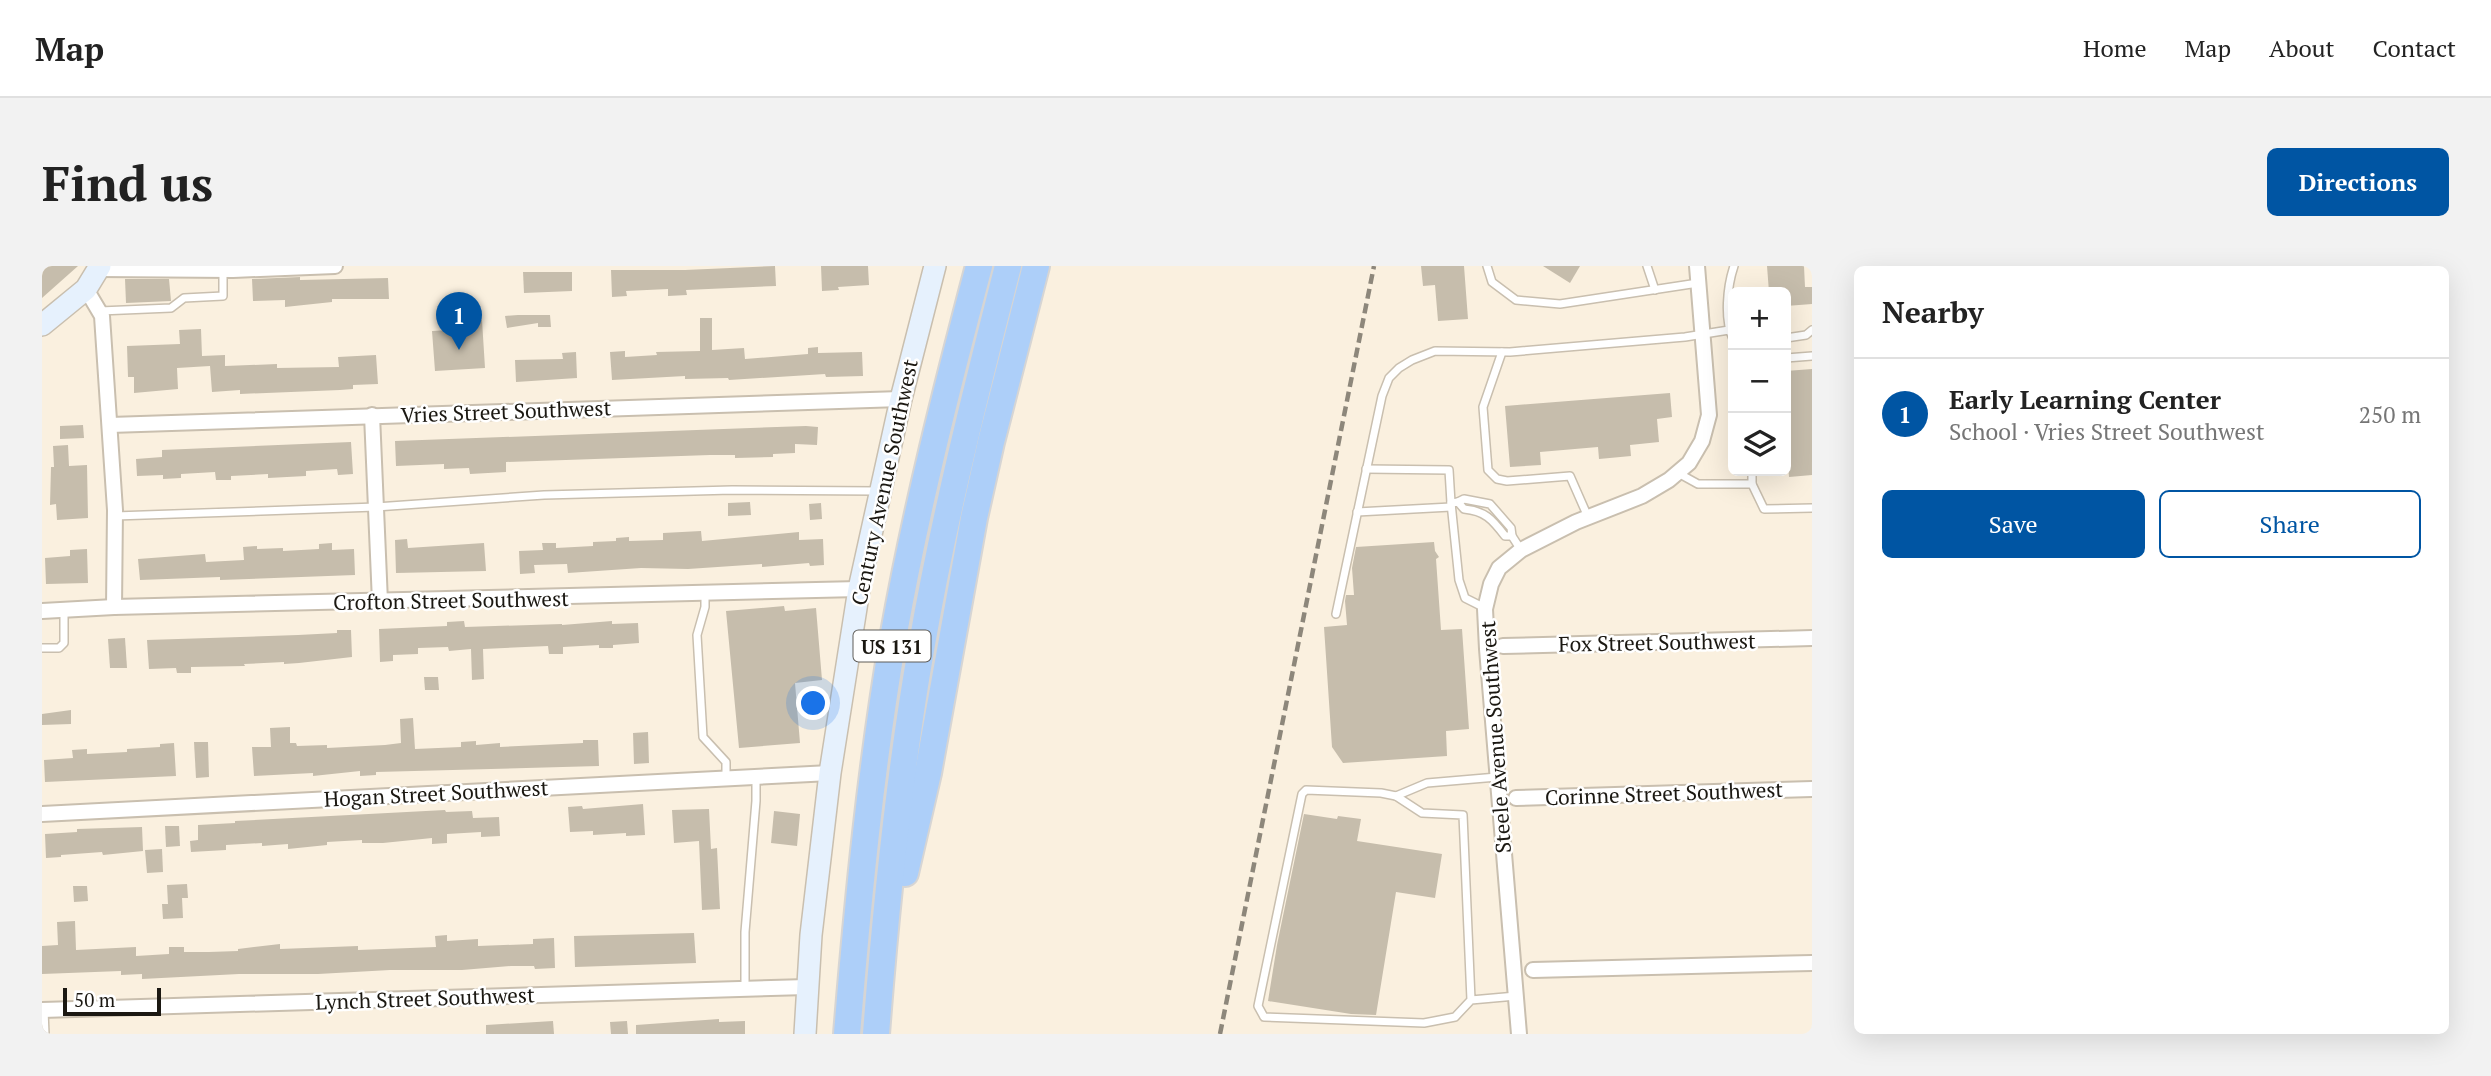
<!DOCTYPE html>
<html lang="en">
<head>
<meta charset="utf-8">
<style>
	:root { --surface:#fff; --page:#f2f2f2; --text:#222; --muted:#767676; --line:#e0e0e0; --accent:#0055a3 }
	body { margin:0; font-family:"PT Serif",serif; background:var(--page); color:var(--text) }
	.controls { position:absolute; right:21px; top:21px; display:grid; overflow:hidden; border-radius:10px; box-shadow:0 7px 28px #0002 }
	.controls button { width:63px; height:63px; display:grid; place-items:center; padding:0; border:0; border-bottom:2px solid var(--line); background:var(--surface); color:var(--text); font:35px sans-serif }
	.scale { position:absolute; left:21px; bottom:18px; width:98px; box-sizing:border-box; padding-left:7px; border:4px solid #1b1812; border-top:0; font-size:19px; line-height:24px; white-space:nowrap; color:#1b1812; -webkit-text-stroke:5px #fff; paint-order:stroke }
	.you { position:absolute; left:772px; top:438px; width:24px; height:24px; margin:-18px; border:5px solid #fff; border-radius:50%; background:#1a73e8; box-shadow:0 0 0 10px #1a73e833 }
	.badge { display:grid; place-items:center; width:46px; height:46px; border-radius:50%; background:var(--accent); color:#fff; font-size:23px; font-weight:700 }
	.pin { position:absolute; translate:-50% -58px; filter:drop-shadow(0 2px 4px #0008) }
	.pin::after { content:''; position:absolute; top:37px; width:24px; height:21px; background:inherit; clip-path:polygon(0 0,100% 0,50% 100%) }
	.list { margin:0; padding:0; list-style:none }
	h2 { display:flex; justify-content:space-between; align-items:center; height:91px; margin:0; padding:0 28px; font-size:30px }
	h2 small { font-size:23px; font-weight:400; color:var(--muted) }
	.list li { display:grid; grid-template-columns:46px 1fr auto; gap:21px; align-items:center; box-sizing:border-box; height:112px; padding:0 28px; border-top:2px solid var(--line) }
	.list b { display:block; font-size:26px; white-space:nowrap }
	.list p { margin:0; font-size:23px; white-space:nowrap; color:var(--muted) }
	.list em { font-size:23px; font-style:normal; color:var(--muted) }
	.actions { display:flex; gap:14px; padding:21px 28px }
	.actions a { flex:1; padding:16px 0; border:2px solid var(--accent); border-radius:10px; text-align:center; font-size:24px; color:var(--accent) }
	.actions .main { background:var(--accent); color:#fff }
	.icon { flex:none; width:38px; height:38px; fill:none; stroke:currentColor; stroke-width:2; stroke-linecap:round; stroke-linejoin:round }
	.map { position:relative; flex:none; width:1770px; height:768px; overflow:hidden; border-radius:10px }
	header { display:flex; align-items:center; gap:42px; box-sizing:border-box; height:98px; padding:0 35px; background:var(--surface); border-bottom:2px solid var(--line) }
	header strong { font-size:33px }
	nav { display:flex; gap:38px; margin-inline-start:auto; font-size:24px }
	.intro { display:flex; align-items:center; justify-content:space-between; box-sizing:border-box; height:168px; padding:0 42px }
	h1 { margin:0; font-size:49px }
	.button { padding:18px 32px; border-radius:10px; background:var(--accent); color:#fff; font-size:24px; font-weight:700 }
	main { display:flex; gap:42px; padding:0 42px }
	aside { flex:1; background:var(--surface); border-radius:10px; box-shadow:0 7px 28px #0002 }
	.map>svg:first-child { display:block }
	.building { fill:#c6bdac }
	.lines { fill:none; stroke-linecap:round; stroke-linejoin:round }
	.lane-casing { stroke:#c9bfaf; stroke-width:10 }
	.street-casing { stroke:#c9bfaf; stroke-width:18 }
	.secondary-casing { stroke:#c9bfaf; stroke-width:24 }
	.highway-casing { stroke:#d6d5d4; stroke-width:30 }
	.lane { stroke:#fff; stroke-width:7 }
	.street { stroke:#fff; stroke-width:14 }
	.secondary { stroke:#e6f1fd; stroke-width:21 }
	.highway { stroke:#adcff9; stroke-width:26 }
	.rail { stroke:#8d877b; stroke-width:4.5; stroke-dasharray:10 5; stroke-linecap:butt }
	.labels { text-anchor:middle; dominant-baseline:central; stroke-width:5; stroke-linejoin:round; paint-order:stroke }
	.shield { fill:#fff; stroke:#5f5d59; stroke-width:2 }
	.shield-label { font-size:19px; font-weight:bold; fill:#1b1812 }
	.street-label { font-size:21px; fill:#1b1812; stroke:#fff }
</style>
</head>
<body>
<header>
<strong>Map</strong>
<nav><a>Home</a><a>Map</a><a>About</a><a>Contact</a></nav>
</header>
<div class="intro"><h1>Find us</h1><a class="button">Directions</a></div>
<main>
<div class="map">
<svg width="1770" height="768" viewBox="0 0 1770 768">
	<rect width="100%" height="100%" fill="#faf0df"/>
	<g class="building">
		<polygon points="0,0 36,0 0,32"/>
		<polygon points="733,0 734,20 644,24 645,29 626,30 626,23 584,25 585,30 570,31 569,4 643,4"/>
		<polygon points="779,0 826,0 827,19 796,21 797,24 780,25"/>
		<polygon points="1379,0 1422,0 1426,53 1396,55 1393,19 1381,20"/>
		<polygon points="1501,0 1538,0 1528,17"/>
		<polygon points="1725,0 1762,0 1763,21 1770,21 1770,38 1744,40 1744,26 1727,26"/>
		<polygon points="481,6 530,6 530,25 482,27"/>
		<polygon points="258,11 258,14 346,12 347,33 290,33 290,36 243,41 243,34 211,35 210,13"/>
		<polygon points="83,13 127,13 129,35 84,37"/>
		<polygon points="476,49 508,49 509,61 496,61 496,57 465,62 463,50"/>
		<polygon points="658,52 670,52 670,84 702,82 703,93 766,88 766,82 776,81 776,87 820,86 821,110 784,111 783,108 687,114 686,112 643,113 643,110 570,114 568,86 583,85 583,91 615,89 614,86 658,85"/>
		<polygon points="440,54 443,102 393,105 390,65 408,64 407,55"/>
		<polygon points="159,63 160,90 183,89 183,100 235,98 235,102 297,101 296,91 334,89 336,118 311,119 311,123 298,124 198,128 198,124 170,126 168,100 135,102 136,123 92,127 92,111 86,111 85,80 138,78 137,64"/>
		<polygon points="534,86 535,112 474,116 473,94 521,93 520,87"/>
		<polygon points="1770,103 1770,209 1747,211 1744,171 1744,105"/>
		<polygon points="1628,127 1630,151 1615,153 1617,176 1588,179 1589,190 1557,193 1556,181 1498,186 1499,199 1468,201 1463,140"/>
		<polygon points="41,159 42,172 18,173 18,160"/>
		<polygon points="764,160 776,161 775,179 753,178 753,187 731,188 731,191 693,192 693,189 668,189 464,196 464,206 428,208 427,202 402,203 402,198 354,200 353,175"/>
		<polygon points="309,176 311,208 296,209 295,203 264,205 264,210 226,212 226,208 189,210 189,214 174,214 173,206 139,208 139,212 121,213 121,209 95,210 94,193 120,191 120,184"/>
		<polygon points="26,179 27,200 45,199 46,252 15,254 14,238 8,239 9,201 12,201 11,180"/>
		<polygon points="708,236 709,249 686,250 686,237"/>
		<polygon points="779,237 780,253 768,254 767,238"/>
		<polygon points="659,265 660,275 757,266 757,274 781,273 782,299 768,300 767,297 720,301 720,298 646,303 599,302 526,307 525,298 492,299 493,307 478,308 477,285 501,284 500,277 514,277 514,282 551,280 551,276 574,275 574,272 587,271 587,275 621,274 621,267"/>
		<polygon points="365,273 366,282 442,277 444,305 354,307 353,274"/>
		<polygon points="1392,276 1393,285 1397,291 1394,293 1399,364 1420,363 1427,463 1404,465 1405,490 1301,497 1290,481 1282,361 1305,359 1303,335 1304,329 1312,329 1310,302 1314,281"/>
		<polygon points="290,277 290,284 312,283 313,309 178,314 178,311 98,314 96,293 163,288 164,296 202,294 201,281 215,280 215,283 241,282 241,285 277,283 277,278"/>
		<polygon points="45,283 46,317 4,318 3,292 28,290 28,284"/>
		<polygon points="742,340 743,345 774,342 780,414 753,417 758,477 697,482 684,345"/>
		<polygon points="422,355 423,361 520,358 520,359 570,355 570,358 596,357 597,377 571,379 571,382 557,382 557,379 521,381 521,388 507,388 506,380 441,383 442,413 430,414 429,383 407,385 406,381 376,382 376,388 351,389 351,395 338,396 337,363 405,360 405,356"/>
		<polygon points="295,364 309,364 310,391 257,397 242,398 242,396 202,398 203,400 149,401 149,407 135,407 134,402 107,403 105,374 256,369 295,367"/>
		<polygon points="83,372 85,402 68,402 66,373"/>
		<polygon points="382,411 396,411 397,424 383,424"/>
		<polygon points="29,444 29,458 0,459 0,448"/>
		<polygon points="371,452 373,483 419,481 419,476 434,475 434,479 458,477 458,481 541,477 541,474 556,474 557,500 334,506 334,509 318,510 318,505 271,510 271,507 212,510 210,481 229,481 228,462 248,461 248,477 254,477 255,480 285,479 285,482 343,479 359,477 358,453"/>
		<polygon points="606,466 607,497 592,498 591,467"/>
		<polygon points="152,476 166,476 167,511 154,512"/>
		<polygon points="132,477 134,510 3,516 2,494 31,492 30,484 45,483 45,488 85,486 85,483 118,481 118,478"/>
		<polygon points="601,538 603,569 584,570 584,567 551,569 551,565 528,566 526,541 540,540 541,543"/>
		<polygon points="667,543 669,583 675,582 678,643 660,644 657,575 632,577 630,544"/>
		<polygon points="403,544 404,546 430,545 431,552 457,551 458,570 439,571 439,566 405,568 405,577 390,578 390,572 341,577 320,577 320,574 285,576 285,579 246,583 246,578 220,580 220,577 184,579 184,584 149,586 148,575 156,574 156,559 193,557 193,555"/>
		<polygon points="732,545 758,548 755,580 729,577"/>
		<polygon points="1262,548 1295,553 1296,550 1319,553 1315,575 1400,588 1393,632 1354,626 1334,749 1309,748 1226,735 1235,679"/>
		<polygon points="123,560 137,560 138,580 124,581"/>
		<polygon points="100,561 101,585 61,589 60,586 19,589 19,591 4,592 3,568 35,566 35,563"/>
		<polygon points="120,583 121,606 105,607 103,584"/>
		<polygon points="145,618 146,632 140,632 141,652 121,653 120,638 126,638 125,619"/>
		<polygon points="31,620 45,620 46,635 32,636"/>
		<polygon points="33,655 34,684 94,681 94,690 127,688 127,681 142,681 142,686 167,686 196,685 196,683 238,678 238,683 316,680 316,684 394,681 393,670 405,669 405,675 436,673 436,680 491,678 491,673 512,672 513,702 493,703 492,700 469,700 420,704 348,704 276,708 197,708 100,713 100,708 79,709 79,705 0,708 0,680 16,679 15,656"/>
		<polygon points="652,667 654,697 533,701 532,670"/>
		<polygon points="677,753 677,756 703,755 703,768 594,768 594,759"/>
		<polygon points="511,755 512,768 444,768 444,759"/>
		<polygon points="585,755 586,768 569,768 568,756"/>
	</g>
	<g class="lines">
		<g class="lane-casing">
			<g id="lane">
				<polyline points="1445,0 1450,16 1474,34 1518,38 1656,17"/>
				<polyline points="1605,0 1613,24"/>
				<polyline points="58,45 129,42 142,32 181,30 181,4"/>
				<polyline points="1744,72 1764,69 1770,64"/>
				<path d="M 1691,73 C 1682,53 1685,21 1692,0"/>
				<polyline points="1460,86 1441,141 1446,204 1455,213 1465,215 1528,210 1546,251"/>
				<polyline points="1744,92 1770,90"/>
				<path d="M 1324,203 L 1407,204 L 1409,237 L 1416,236 L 1422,243 C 1443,245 1450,253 1463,270 L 1470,270"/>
				<polyline points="1710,205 1710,218 1722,243 1770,242"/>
				<polyline points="1636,207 1656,218 1710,218"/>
				<polyline points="1416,236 1422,233 1448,238 1469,262 1470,270 1479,284"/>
				<polyline points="1409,237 1417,314 1423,332 1443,342"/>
				<polyline points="1315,246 1409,241"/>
				<polyline points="73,250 334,241 502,229 690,224 835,225"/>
				<polyline points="663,327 663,341 655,369 661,471 684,496 684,512"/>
				<polyline points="1294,348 1340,130 1347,112 1357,102 1370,94 1393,85 1468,86 1643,71 1687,64"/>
				<polyline points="0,382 17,382 22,377 22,344"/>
				<polyline points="1354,530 1385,517 1455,511"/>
				<polyline points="703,723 703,666 714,535 714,511"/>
				<polyline points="1429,734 1413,751 1382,757 1222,751 1216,740 1260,528 1264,524 1339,527 1354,530 1380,547 1421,549 1429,734 1474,730"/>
				<polyline points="2,744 3,768"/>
			</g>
		</g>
		<g class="street-casing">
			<g id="street">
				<polyline points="56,3 191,4 293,0"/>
				<polyline points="44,23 60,50 73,244 72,341"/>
				<polyline points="330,149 338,336"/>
				<polyline points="68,159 859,133"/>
				<polyline points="0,345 72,341 817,323"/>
				<polyline points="1461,380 1770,372"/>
				<polyline points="1474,532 1770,523"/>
				<polyline points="0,548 788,507"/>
				<polyline points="1491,704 1770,697"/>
				<polyline points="0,744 765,721"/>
				<polyline points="1477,768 1445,383 1443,343 1449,318 1457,302 1479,284 1534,256 1600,230 1627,214 1647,197 1660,175 1667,149 1655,0"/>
			</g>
		</g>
		<g class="secondary-casing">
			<g id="secondary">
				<polyline points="0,59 44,23 58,0"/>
				<polyline points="763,768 769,669 788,507 817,323 859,133 893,0"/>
			</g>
		</g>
		<g class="highway-casing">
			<g id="highway">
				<polyline points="863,607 886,507 932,252 949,176 994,0"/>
				<path d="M 805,768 C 816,634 829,500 852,367 C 874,244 905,121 937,0"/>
				<path d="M 834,768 C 844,637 857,507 880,378 C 902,251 934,125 966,0"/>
			</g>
		</g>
		<use href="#lane" class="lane"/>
		<use href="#street" class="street"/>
		<use href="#secondary" class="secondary"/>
		<use href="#highway" class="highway"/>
		<polyline class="rail" points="1178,768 1332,0"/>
	</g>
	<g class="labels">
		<rect class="shield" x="811.5" y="364.5" width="77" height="31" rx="5"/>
		<g class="shield-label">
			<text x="850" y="380">US 131</text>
		</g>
		<g class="street-label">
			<text transform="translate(464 145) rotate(-2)">Vries Street Southwest</text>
			<text transform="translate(842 216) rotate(-78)">Century Avenue Southwest</text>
			<text transform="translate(409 334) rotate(-1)">Crofton Street Southwest</text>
			<text transform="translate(1615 376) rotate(-1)">Fox Street Southwest</text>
			<text transform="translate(1453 471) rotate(-94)">Steele Avenue Southwest</text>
			<text transform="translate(394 527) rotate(-3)">Hogan Street Southwest</text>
			<text transform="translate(1622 527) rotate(-2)">Corinne Street Southwest</text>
			<text transform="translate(383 732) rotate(-2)">Lynch Street Southwest</text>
		</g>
	</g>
</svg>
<div class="controls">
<button>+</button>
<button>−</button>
<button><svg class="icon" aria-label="layers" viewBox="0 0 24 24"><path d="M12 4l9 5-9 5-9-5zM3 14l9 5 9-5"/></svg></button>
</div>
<div class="scale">50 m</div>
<div class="you"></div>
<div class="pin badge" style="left:417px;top:84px">1</div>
</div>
<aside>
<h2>Nearby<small></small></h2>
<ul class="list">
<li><span class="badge">1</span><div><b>Early Learning Center</b><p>School · Vries Street Southwest</p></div><em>250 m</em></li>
</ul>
<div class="actions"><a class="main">Save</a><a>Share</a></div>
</aside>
</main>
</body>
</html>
